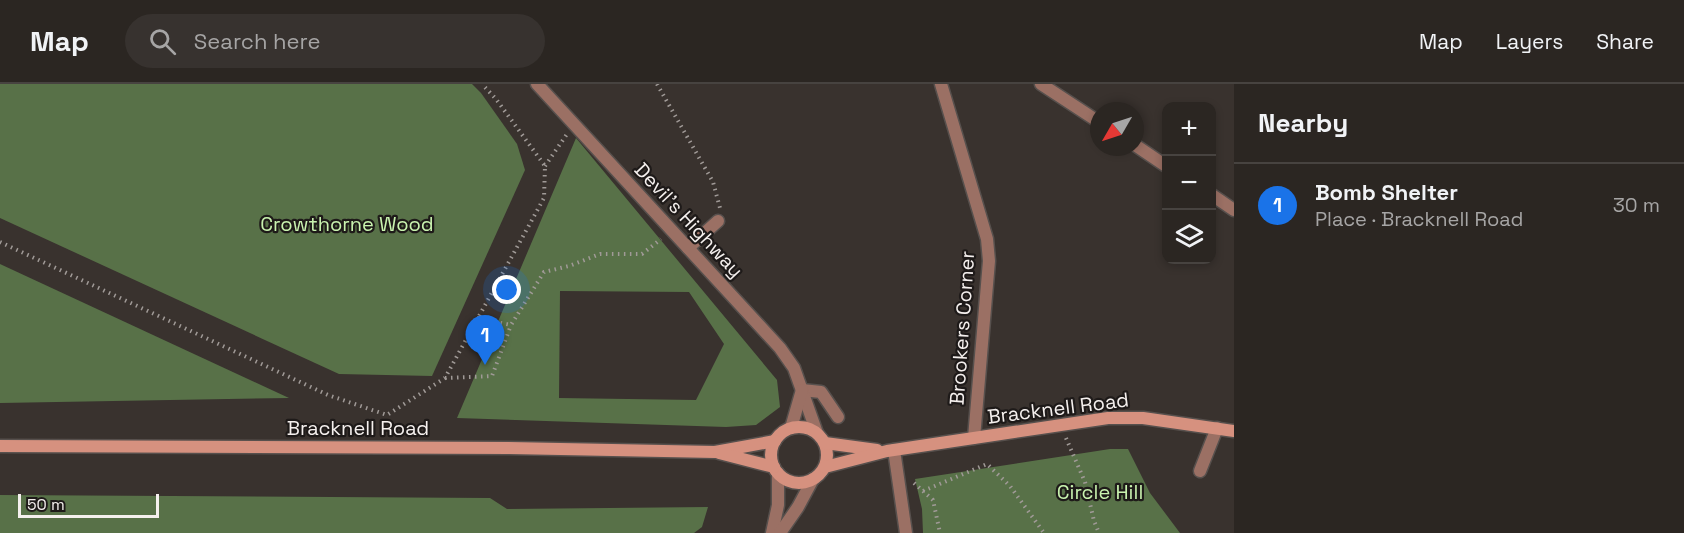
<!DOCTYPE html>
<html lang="en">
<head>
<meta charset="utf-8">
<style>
	:root { --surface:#2b2622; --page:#37322f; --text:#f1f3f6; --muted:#a6a5a5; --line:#474340; --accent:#1a73e8 }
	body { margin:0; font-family:"Space Grotesk",sans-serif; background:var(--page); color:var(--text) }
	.controls { position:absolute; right:18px; top:18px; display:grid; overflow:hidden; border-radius:12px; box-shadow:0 3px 9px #0003 }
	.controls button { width:54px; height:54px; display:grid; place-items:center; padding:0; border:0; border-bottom:2px solid var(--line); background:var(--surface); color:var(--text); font:30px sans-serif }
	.compass { position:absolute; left:1090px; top:18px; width:54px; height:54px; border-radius:50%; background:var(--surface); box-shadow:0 3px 9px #0003; rotate:231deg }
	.scale { position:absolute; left:18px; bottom:15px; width:141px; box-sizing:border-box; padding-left:6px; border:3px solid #f5f0ee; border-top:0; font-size:16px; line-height:21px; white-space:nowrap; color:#f5f0ee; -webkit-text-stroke:4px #1e1a19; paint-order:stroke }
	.you { position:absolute; left:507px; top:206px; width:21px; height:21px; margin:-15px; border:4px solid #fff; border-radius:50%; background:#1a73e8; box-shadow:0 0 0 9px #1a73e833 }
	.badge { display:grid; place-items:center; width:39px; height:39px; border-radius:50%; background:var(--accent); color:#fff; font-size:20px; font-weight:700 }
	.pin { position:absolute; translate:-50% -50px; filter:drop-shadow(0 2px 3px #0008) }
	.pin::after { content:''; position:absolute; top:32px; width:21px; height:18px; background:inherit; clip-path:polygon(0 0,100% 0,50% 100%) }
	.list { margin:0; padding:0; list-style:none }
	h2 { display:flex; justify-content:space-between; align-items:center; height:78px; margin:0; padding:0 24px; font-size:26px }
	h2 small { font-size:20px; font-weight:400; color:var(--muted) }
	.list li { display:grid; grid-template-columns:39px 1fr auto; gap:18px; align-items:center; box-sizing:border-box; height:84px; padding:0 24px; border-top:2px solid var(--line) }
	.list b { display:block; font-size:22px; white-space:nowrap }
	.list p { margin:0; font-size:20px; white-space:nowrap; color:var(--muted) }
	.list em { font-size:20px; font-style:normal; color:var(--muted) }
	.icon { flex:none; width:33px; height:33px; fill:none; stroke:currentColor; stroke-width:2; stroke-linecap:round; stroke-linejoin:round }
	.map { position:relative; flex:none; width:1234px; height:449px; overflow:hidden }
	header { display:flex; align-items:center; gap:36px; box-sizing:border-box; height:84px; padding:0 30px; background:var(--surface); border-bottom:2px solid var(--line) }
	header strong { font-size:28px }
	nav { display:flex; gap:33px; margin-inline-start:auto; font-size:21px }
	.search { width:420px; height:54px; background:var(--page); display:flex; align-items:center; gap:15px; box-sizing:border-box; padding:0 21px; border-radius:33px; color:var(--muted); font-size:22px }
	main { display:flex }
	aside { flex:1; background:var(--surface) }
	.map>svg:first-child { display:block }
	.forest { fill:#587148; fill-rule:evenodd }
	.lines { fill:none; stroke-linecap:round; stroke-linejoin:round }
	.service-casing { stroke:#57504d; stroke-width:15 }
	.minor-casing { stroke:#57504d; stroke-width:15 }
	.tertiary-casing { stroke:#57504d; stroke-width:15 }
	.secondary-casing { stroke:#57504d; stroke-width:15 }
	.path { stroke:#a09a97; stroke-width:4; stroke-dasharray:1.5 4.5; stroke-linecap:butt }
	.service { stroke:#9b7064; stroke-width:12 }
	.minor { stroke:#9b7064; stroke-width:12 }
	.tertiary { stroke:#9b7064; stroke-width:12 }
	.secondary { stroke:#d6917f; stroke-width:12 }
	.labels { text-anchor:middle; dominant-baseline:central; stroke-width:4.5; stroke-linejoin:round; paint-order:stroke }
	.street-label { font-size:20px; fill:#f5f0ee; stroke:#1e1a19 }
	.park-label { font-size:20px; fill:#c9f3af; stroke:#1e1a19 }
</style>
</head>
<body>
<header>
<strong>Map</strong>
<div class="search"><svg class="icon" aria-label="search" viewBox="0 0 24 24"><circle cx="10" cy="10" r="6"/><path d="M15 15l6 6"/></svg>Search here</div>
<nav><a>Map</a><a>Layers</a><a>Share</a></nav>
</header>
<main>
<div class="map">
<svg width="1234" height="449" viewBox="0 0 1234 449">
	<rect width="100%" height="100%" fill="#39322e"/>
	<g class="forest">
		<polygon points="0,0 472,0 481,9 517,60 525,86 432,292 339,290 0,134"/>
		<path d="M 576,54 L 777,296 L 780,323 L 756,341 L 726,343 L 457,334 ZM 560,207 L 689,208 L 724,260 L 696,316 L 559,314 Z"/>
		<polygon points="0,180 289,314 0,319"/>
		<polygon points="1110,365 1128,365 1150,409 1180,449 923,449 922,425 915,395"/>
		<polygon points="0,411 490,414 507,425 708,423 702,443 694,449 0,449"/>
	</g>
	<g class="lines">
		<g class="service-casing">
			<g id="service">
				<polyline points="688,164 718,137"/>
				<polyline points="802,306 821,308 838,333"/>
				<polyline points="1200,387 1217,344"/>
			</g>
		</g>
		<g class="minor-casing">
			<g id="minor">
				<polyline points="537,0 780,264 794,284 817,349"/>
				<polyline points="941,0 987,155 989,177 974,354"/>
				<polyline points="1041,0 1099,38"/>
				<polyline points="1135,61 1166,82"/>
				<polyline points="1212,111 1234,126"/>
				<polyline points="791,344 802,306"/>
				<polyline points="894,366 906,449"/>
			</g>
		</g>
		<g class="tertiary-casing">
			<g id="tertiary">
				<polyline points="772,449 778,421 778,389"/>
				<polyline points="780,449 798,423 813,395"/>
			</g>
		</g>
		<g class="secondary-casing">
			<g id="secondary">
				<circle cx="799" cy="371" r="28"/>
				<polyline points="825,359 877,366"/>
				<polyline points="0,362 509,364 715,368 775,357"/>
				<polyline points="719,369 774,383"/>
				<polyline points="825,383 887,367 1108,334 1143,334 1234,347"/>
			</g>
		</g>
		<g class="path">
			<polyline points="657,0 713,98 720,124"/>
			<polyline points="545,82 567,50"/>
			<polyline points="0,158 328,311 387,331 445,294 544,114 545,82 496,15 482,0"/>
			<polyline points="477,234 511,241 544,188 569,182 600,170 642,170 661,155"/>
			<polyline points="445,294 492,292 511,241"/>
			<polyline points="1066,354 1085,398 1094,437 1099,449"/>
			<polyline points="914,399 933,416 940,449"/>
			<polyline points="923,407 987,380 1010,402 1044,449"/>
		</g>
		<use href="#service" class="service"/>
		<use href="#minor" class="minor"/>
		<use href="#tertiary" class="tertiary"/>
		<use href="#secondary" class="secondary"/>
	</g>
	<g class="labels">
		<g class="street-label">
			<text transform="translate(689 136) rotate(47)">Devil's Highway</text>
			<text transform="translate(962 244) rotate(-86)">Brookers Corner</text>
			<text transform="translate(1058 324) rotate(-7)">Bracknell Road</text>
			<text x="358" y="344">Bracknell Road</text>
		</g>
		<g class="park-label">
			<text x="347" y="140">Crowthorne Wood</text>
			<text x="1100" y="408">Circle Hill</text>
		</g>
	</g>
</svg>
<div class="controls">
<button>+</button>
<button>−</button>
<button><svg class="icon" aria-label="layers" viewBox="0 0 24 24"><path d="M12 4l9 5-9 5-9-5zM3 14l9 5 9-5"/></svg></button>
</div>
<svg class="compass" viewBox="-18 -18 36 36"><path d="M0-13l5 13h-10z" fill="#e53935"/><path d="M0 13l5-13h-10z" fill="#a6a5a5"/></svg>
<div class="scale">50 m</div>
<div class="you"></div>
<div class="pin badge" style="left:485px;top:281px">1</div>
</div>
<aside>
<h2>Nearby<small></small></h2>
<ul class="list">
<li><span class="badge">1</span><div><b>Bomb Shelter</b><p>Place · Bracknell Road</p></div><em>30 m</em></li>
</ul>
</aside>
</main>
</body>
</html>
